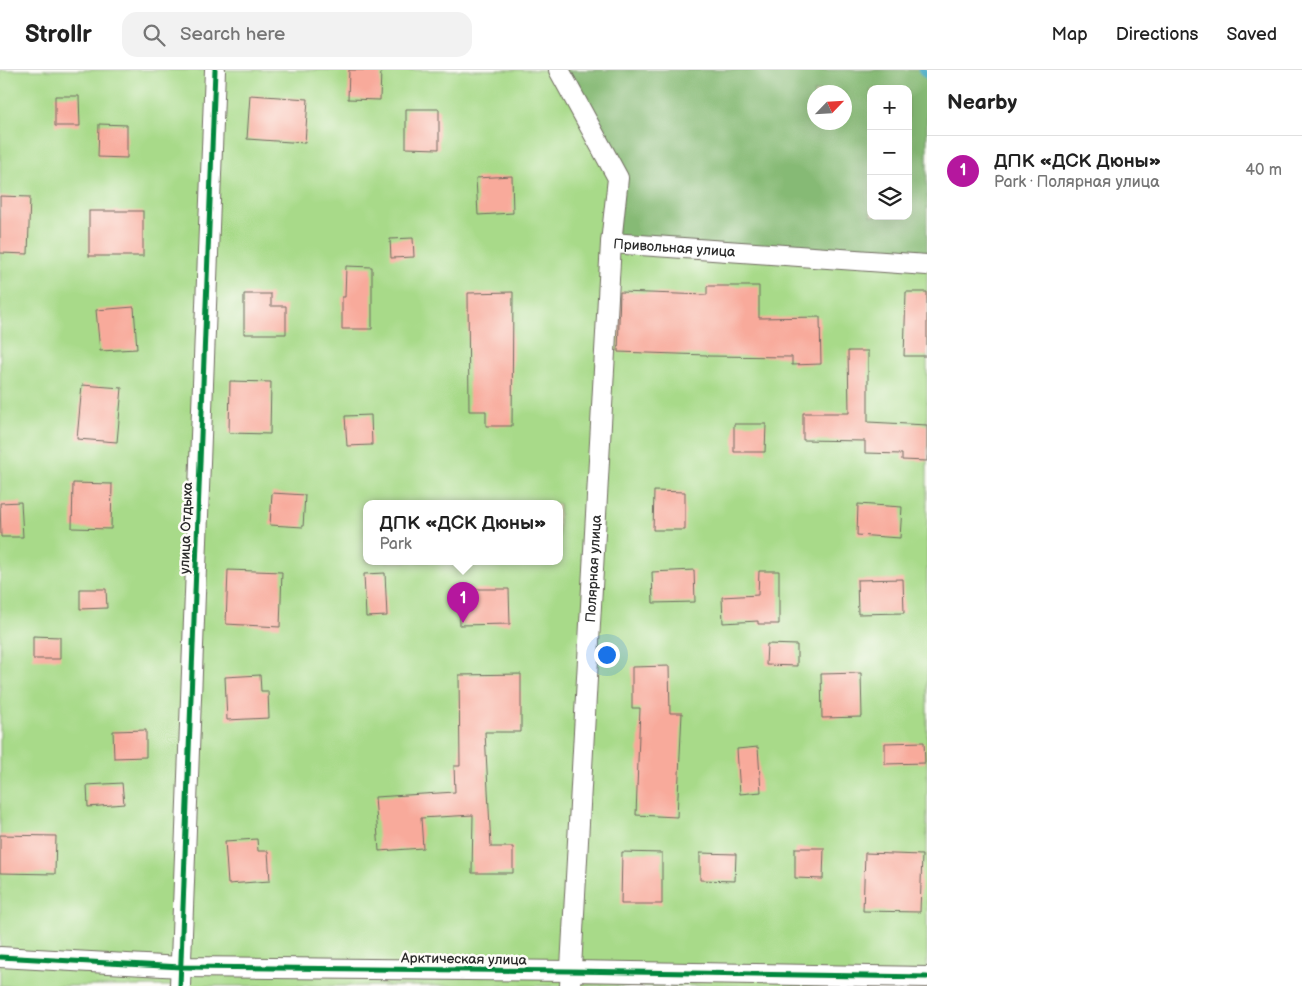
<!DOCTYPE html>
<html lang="en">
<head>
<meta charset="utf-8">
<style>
	:root { --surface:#fff; --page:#f2f2f2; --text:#222; --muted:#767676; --line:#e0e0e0; --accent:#b5179e }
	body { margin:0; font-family:"Balsamiq Sans",sans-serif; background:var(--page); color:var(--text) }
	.controls { position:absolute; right:15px; top:15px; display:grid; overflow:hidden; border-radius:10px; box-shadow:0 5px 20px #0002 }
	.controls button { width:45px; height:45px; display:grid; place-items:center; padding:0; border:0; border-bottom:1px solid var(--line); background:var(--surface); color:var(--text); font:25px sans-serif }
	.compass { position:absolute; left:807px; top:15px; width:45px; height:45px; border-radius:50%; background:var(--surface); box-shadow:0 5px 20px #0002; rotate:65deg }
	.you { position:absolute; left:606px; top:584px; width:18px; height:18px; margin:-12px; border:4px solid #fff; border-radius:50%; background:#1a73e8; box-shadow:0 0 0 8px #1a73e833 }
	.badge { display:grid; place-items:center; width:32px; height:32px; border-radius:50%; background:var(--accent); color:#fff; font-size:16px; font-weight:700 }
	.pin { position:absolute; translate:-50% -41px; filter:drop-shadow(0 1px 2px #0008) }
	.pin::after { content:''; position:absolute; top:26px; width:18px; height:15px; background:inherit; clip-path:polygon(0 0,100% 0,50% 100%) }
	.popup { position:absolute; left:363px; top:430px; width:200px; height:65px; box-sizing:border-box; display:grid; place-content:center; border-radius:10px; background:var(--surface); filter:drop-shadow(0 1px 4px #0005); font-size:16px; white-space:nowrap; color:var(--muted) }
	.popup b { font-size:19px; color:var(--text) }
	.popup::after { content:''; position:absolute; left:50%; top:100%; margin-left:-10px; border:10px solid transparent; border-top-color:var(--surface) }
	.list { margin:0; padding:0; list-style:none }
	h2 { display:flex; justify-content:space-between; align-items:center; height:65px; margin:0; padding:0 20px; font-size:21px }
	h2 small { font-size:16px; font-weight:400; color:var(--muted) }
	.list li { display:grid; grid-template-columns:32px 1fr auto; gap:15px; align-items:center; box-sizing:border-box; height:70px; padding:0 20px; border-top:1px solid var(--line) }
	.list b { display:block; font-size:19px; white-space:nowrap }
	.list p { margin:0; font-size:16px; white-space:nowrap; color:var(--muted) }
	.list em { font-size:16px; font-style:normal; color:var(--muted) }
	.icon { flex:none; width:28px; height:28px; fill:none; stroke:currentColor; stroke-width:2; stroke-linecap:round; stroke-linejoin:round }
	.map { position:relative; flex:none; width:927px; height:916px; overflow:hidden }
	header { display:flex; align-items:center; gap:30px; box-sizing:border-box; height:70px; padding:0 25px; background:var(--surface); border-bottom:1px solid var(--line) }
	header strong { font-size:24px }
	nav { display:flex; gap:28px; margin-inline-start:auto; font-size:18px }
	.search { width:350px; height:45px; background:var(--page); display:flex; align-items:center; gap:12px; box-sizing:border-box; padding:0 18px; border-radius:15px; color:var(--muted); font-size:19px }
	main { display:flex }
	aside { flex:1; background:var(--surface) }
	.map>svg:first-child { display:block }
	.green { fill:#a8da89; stroke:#6a825a; fill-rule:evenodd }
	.forest { fill:#86ba75; stroke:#587250; fill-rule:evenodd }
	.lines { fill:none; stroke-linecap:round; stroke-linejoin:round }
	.stream { stroke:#45a9c5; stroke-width:8 }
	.building { fill:#f8aa9b }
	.minor-casing { stroke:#706b60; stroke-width:22 }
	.minor { stroke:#fff; stroke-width:20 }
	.cycleway-casing { stroke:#fdfcf7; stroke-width:8 }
	.cycleway { stroke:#00873e; stroke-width:5 }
	.labels { text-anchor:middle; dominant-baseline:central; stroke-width:5; stroke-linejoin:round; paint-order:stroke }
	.street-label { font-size:14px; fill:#2b2b2b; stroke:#fdfcf7 }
</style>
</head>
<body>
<header>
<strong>Strollr</strong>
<div class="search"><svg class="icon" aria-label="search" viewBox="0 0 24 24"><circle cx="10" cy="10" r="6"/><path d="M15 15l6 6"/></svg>Search here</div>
<nav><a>Map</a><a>Directions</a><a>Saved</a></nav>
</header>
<main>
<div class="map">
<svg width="927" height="916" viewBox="0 0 927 916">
	<rect width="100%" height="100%" fill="#fdfcf7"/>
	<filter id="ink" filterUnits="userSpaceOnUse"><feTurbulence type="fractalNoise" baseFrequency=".02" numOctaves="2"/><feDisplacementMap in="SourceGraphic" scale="10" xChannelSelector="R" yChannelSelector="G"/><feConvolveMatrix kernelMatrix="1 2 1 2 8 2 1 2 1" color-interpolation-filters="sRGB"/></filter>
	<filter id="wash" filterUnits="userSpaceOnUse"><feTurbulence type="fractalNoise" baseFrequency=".0096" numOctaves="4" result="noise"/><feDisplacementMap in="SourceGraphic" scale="20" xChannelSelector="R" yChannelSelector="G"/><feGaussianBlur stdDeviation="1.12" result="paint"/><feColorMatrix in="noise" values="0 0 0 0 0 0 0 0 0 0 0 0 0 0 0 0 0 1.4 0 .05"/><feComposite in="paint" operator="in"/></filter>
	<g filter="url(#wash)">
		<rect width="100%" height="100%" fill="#efe2c2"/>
		<path class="green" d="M 0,0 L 559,0 L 927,190 L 927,916 L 0,916 ZM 367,434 L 559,434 L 559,492 L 367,492 Z"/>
		<path class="forest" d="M 559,0 L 927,0 L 927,190 L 617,174 L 618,108 ZM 871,19 L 908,19 L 908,146 L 871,146 ZM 814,22 L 844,22 L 844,52 L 814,52 Z"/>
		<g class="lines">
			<polyline class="stream" points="922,0 927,5"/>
		</g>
		<g id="blocks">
			<g class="building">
				<polygon points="349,0 381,0 380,30 348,29"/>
				<polygon points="250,25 308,29 305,73 247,69"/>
				<polygon points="55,26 79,26 80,56 55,56"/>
				<polygon points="406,39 439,39 439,79 406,78"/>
				<polygon points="99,54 127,55 127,88 98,87"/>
				<polygon points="512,106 513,143 478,145 476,108"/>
				<polygon points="0,126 30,127 28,184 0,183"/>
				<rect x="89" y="141" width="54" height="45"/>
				<polygon points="413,168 414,187 391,188 390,169"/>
				<polygon points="346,196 372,197 372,259 342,259 342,227 345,227"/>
				<polygon points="707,216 759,216 759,248 820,247 821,294 792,295 792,287 707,286 707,285 618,282 620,222 707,225"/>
				<polygon points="513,222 512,356 486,356 486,341 469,341 468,223"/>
				<polygon points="906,222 927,222 927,286 904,286"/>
				<polygon points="244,224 271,224 271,236 286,236 286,264 244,264"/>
				<polygon points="134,237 137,279 100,281 96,240"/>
				<polygon points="848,281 868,281 868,352 927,355 927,391 902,390 902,384 865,383 865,371 803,370 803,343 849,343"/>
				<polygon points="230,311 271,312 270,364 229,363"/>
				<polygon points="82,315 122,318 117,372 77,369"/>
				<polygon points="371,345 372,375 347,376 345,346"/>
				<polygon points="734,354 766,354 765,382 734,382"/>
				<polygon points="73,413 112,414 111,459 72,458"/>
				<polygon points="654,421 685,422 685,460 653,460"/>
				<polygon points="272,423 305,425 303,457 270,455"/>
				<polygon points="21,432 23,467 1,467 0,433"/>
				<polygon points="858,434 902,437 900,468 857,465"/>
				<polygon points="228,500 282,502 280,557 226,554"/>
				<polygon points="694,500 695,532 653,533 652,502"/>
				<polygon points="759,501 779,501 779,554 758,554 758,551 723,553 722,527 758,525"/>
				<polygon points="385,503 387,546 366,547 364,504"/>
				<polygon points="903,509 904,543 858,544 857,510"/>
				<polygon points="80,519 106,519 107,538 80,539"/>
				<polygon points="459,519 509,519 510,554 460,555"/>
				<polygon points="33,566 60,567 60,589 33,589"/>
				<polygon points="767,574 797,575 797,596 766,595"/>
				<polygon points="669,596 670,643 682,643 677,747 636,745 640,638 632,638 632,597"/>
				<polygon points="861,603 862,647 822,648 821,604"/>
				<polygon points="521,604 521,662 485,662 491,777 513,777 513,803 472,803 473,745 421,748 423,778 379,781 375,727 455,722 454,696 460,696 459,605"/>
				<polygon points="260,605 261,621 268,621 269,648 227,650 225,607"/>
				<polygon points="146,660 146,687 114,688 113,661"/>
				<polygon points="924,672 925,693 885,694 885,673"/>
				<polygon points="758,677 761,722 740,724 737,679"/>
				<polygon points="122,713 124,734 88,737 87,715"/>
				<polygon points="0,765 56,766 55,804 0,803"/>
				<polygon points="257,769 258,781 268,781 270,811 228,814 225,771"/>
				<polygon points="795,778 824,778 823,809 795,808"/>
				<polygon points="622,782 662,783 662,834 621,834"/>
				<polygon points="700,783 736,784 735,811 700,810"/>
				<polygon points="865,783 922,785 920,842 863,841"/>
			</g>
		</g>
	</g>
	<g filter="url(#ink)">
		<use href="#blocks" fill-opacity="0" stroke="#706b60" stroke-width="1"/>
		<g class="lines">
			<g class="minor-casing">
				<g id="minor">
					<path id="s1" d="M 559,0 L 618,108 L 611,173 L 927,195"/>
					<polyline points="0,887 181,897 570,901 927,907"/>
					<polyline points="180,916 215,0"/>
					<path id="s2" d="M 570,916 L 611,173"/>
				</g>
			</g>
			<use href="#minor" class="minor"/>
			<g class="cycleway-casing">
				<g id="cycleway">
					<polyline points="0,887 181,897 570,901 927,907"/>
					<polyline points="180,916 215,0"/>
				</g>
			</g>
			<use href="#cycleway" class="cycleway"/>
		</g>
	</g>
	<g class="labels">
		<g class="street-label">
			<text stroke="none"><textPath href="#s1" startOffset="252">Привольная улица</textPath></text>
			<text transform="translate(186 458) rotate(-88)">улица Отдыха</text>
			<text stroke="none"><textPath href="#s2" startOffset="418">Полярная улица</textPath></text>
			<text transform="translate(464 889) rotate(1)">Арктическая улица</text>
		</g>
	</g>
</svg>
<div class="controls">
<button>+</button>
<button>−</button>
<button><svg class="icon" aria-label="layers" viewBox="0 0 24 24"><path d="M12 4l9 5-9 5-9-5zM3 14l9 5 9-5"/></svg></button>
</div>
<svg class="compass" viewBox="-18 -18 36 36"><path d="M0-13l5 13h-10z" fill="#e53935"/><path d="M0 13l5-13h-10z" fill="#767676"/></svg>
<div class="you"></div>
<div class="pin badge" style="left:463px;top:553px">1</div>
<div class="popup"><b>ДПК «ДСК Дюны»</b>Park</div>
</div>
<aside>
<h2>Nearby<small></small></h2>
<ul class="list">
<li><span class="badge">1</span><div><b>ДПК «ДСК Дюны»</b><p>Park · Полярная улица</p></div><em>40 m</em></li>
</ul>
</aside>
</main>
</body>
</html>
